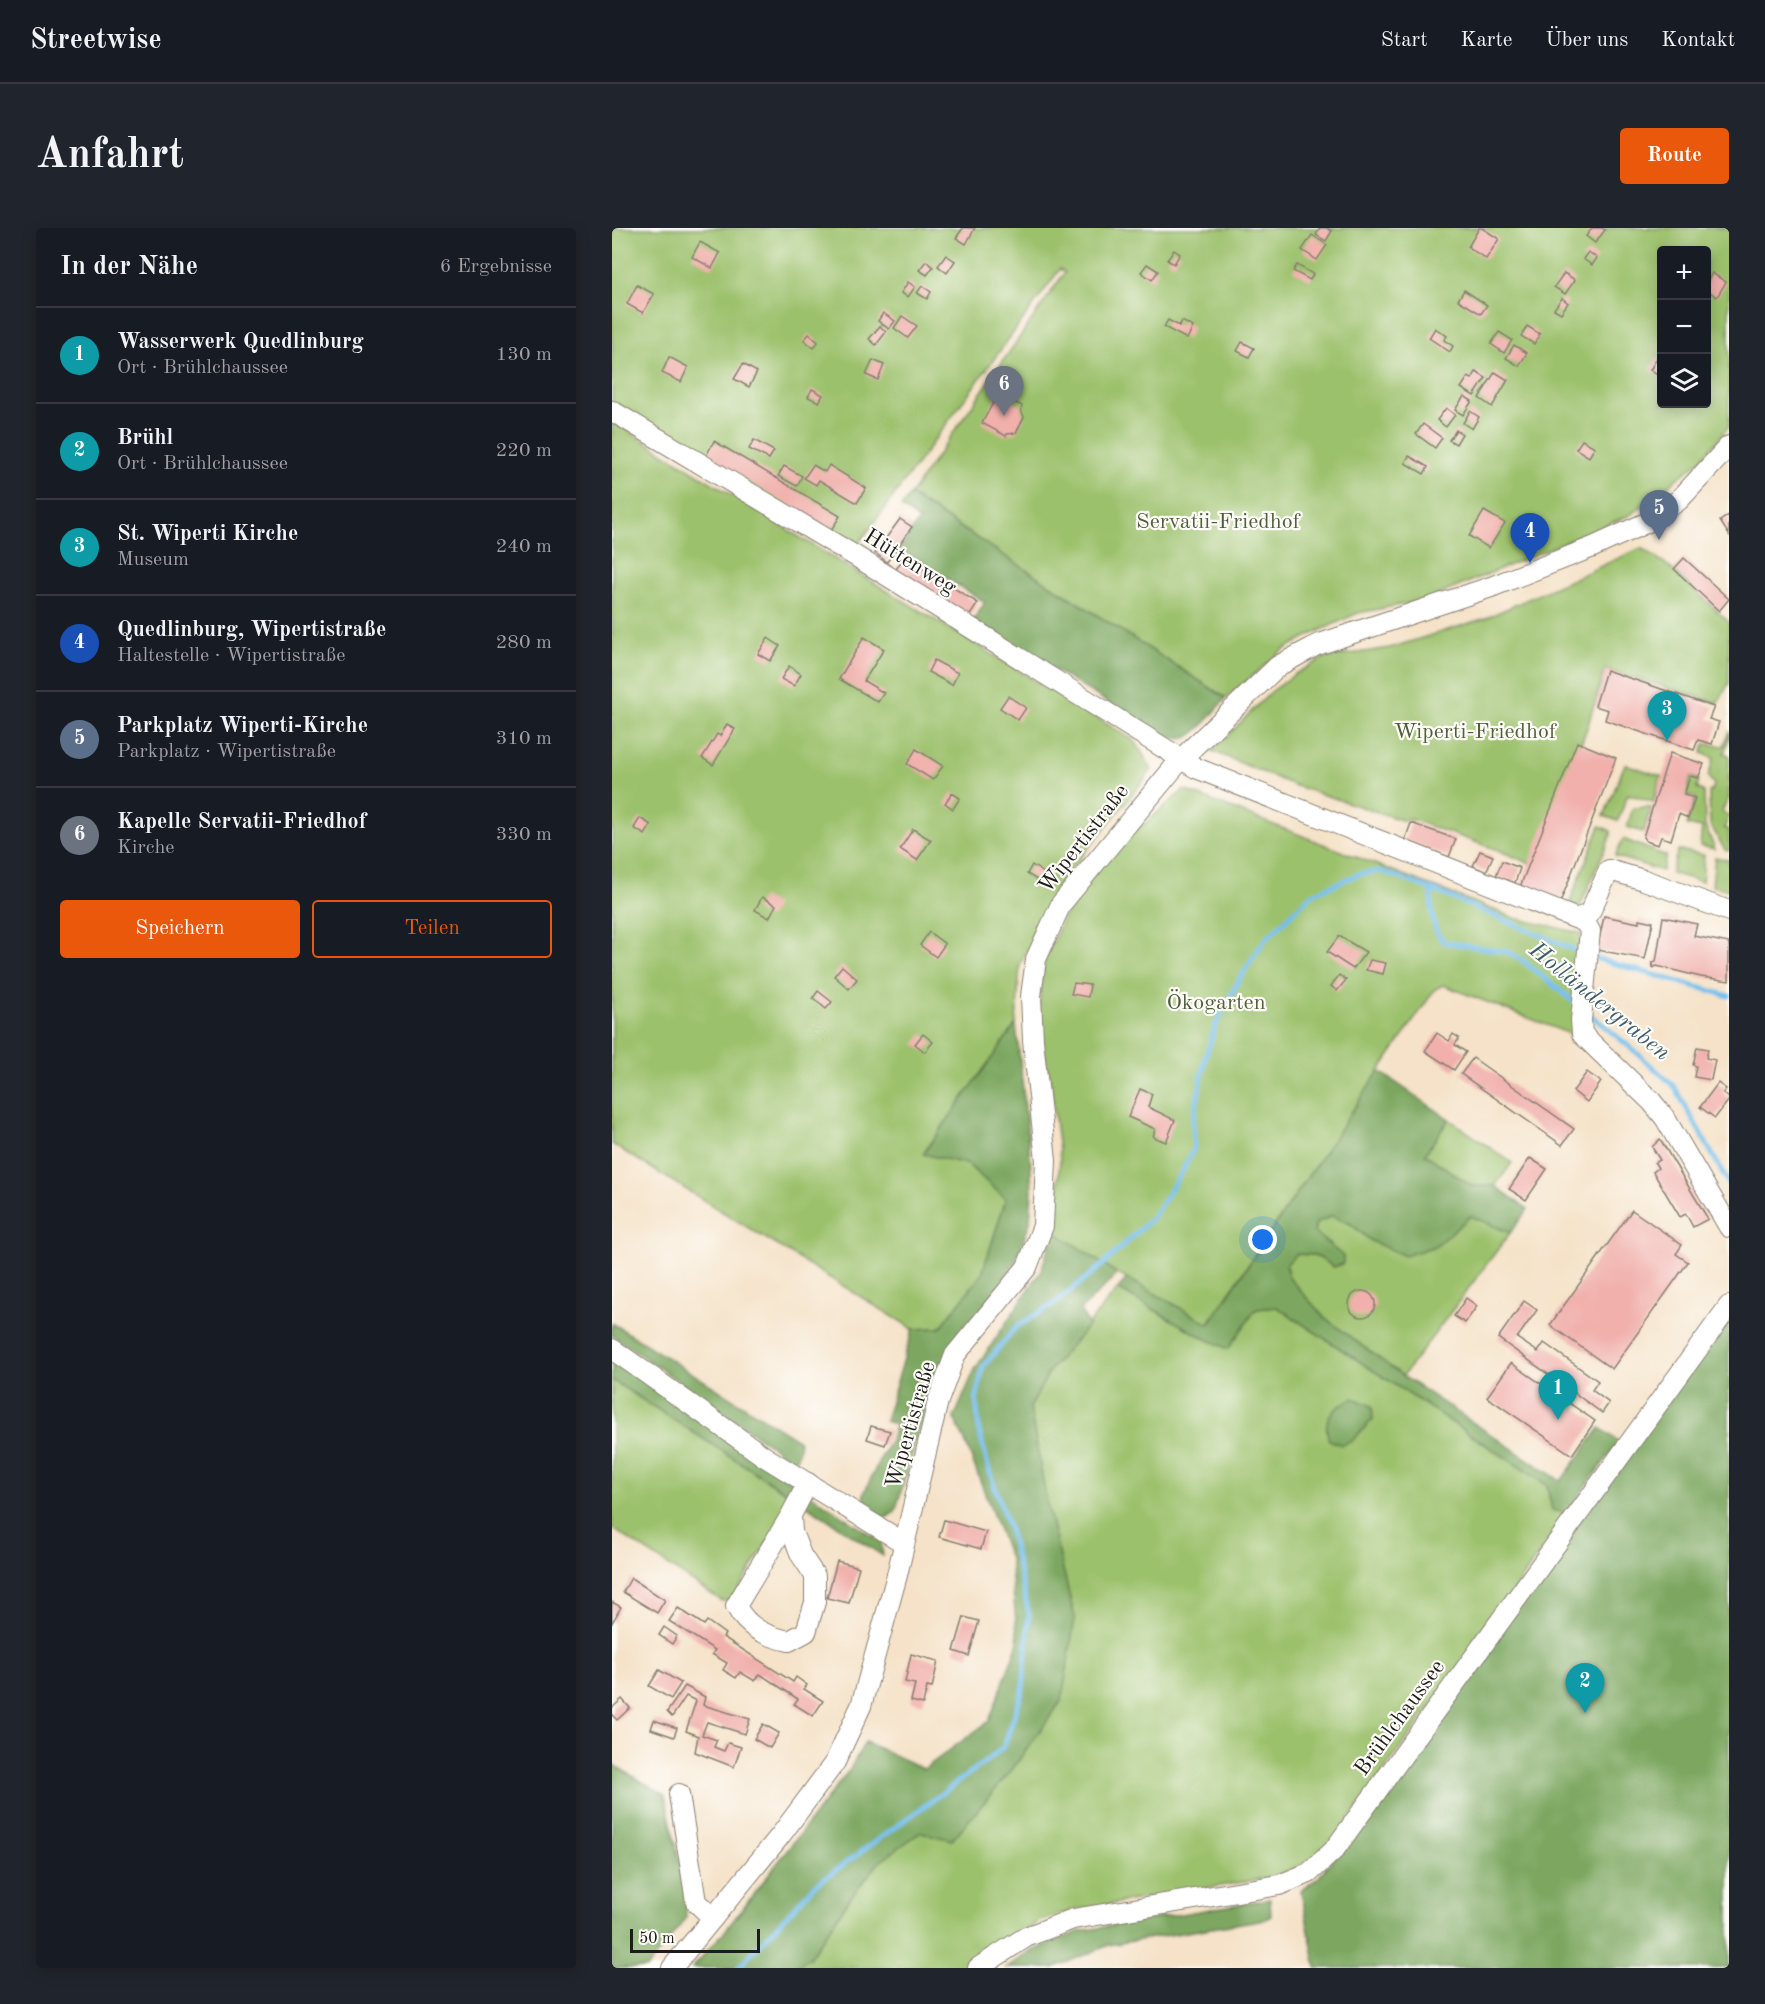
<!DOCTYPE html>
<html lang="de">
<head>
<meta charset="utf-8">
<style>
	:root { --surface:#171b24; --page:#20242c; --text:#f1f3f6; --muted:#9ea1a6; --line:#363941; --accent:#ea580c }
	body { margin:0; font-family:"Old Standard TT",serif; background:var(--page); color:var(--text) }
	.controls { position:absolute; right:18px; top:18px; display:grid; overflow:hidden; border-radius:6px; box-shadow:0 3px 15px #0003 }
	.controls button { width:54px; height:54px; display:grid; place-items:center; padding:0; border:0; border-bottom:2px solid var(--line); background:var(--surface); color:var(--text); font:30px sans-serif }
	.scale { position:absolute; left:18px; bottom:15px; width:130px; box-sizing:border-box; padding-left:6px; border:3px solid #1c1c1c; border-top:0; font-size:16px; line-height:21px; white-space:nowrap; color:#1c1c1c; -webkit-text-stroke:4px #fdfcf7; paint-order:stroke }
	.you { position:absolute; left:651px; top:1012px; width:21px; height:21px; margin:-15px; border:4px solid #fff; border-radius:50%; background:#1a73e8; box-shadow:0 0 0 9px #1a73e833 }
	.badge { display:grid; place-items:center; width:39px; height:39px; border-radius:50%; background:var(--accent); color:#fff; font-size:20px; font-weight:700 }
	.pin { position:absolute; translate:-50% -50px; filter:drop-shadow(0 2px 3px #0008) }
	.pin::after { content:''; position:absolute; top:32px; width:21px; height:18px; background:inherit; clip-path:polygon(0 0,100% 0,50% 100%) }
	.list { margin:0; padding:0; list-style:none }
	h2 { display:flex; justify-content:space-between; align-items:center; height:78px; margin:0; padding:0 24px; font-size:26px }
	h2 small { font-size:20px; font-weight:400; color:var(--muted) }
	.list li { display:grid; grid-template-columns:39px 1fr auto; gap:18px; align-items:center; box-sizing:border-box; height:96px; padding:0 24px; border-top:2px solid var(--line) }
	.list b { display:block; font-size:22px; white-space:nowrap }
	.list p { margin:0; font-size:20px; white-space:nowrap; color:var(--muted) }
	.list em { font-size:20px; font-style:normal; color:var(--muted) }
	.actions { display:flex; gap:12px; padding:18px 24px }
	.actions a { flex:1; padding:14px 0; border:2px solid var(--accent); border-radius:6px; text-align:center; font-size:21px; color:var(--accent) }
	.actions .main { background:var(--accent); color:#fff }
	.icon { flex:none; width:33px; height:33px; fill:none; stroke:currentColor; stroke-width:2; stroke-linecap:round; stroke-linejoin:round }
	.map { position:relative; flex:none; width:1117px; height:1740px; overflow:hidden; border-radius:6px }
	header { display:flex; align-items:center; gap:36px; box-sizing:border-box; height:84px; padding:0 30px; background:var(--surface); border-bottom:2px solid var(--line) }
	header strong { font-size:28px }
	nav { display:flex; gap:33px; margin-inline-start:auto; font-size:21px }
	.intro { display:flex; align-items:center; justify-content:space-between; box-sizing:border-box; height:144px; padding:0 36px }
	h1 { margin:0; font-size:42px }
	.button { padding:15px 27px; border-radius:6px; background:var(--accent); color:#fff; font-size:21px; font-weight:700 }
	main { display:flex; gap:36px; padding:0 36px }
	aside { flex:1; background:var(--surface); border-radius:6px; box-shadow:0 3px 15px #0003 }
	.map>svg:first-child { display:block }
	.green { fill:#9cc16c; stroke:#5c6e44; stroke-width:1.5; fill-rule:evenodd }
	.forest { fill:#7da760; stroke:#4c623e; stroke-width:1.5 }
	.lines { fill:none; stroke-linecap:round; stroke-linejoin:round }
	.stream { stroke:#73beed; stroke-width:5 }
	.building { fill:#f1b0ac }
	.minor-casing { stroke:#887f72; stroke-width:22 }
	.minor { stroke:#fff; stroke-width:20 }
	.labels { text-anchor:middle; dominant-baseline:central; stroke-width:4.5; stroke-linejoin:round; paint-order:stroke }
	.park-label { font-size:22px; fill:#4f5e3c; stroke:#fdfcf7 }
	.street-label { font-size:22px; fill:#1c1c1c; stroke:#fdfcf7 }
	.water-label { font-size:24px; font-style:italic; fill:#3f5d70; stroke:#fdfcf7 }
</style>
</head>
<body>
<header>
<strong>Streetwise</strong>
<nav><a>Start</a><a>Karte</a><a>Über uns</a><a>Kontakt</a></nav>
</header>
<div class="intro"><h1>Anfahrt</h1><a class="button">Route</a></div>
<main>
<aside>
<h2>In der Nähe<small>6 Ergebnisse</small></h2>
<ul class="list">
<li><span class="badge" style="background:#0f9aa8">1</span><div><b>Wasserwerk Quedlinburg</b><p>Ort · Brühlchaussee</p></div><em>130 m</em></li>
<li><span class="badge" style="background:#0f9aa8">2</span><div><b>Brühl</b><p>Ort · Brühlchaussee</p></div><em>220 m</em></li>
<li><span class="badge" style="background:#0f9aa8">3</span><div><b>St. Wiperti Kirche</b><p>Museum</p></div><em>240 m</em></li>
<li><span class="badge" style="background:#1a4fb4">4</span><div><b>Quedlinburg, Wipertistraße</b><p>Haltestelle · Wipertistraße</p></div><em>280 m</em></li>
<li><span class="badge" style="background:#5c6f8a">5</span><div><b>Parkplatz Wiperti-Kirche</b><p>Parkplatz · Wipertistraße</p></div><em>310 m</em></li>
<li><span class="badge" style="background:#6b7280">6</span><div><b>Kapelle Servatii-Friedhof</b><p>Kirche</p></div><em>330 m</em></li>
</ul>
<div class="actions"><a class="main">Speichern</a><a>Teilen</a></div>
</aside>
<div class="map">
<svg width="1117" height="1740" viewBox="0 0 1117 1740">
	<rect width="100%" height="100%" fill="#fdfcf7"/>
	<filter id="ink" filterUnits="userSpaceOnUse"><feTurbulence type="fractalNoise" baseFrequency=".0167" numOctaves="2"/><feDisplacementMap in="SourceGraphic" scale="12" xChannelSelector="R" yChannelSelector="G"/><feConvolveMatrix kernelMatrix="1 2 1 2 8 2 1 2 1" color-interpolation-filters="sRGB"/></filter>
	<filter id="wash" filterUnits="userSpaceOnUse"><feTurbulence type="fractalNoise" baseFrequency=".008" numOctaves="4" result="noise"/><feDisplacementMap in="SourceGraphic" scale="24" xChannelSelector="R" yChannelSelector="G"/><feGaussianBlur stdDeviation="1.35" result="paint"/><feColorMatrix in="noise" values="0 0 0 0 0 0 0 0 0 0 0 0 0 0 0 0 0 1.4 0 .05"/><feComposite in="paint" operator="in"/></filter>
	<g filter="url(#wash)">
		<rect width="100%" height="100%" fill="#f5e2c8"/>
		<g class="green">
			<path d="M 0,0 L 1117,0 L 1117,198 L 1088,233 L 1018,287 L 814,372 L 746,385 L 696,408 L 671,422 L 614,470 L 298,267 L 453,44 L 448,41 L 242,322 L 0,174 ZM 1050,22 L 1094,22 L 1094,176 L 1050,176 Z"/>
			<polygon points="0,193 231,336 523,513 540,542 445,659 408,737 404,796 312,926 355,936 394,970 370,1046 328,1100 301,1101 0,916"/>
			<polygon points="1029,320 1054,336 1117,394 1117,455 1106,475 993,441 975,500 922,637 883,621 798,591 793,593 684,558 600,523 659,464 683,446 712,430 778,420 874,390"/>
			<polygon points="1117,503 1117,511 1112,525 1117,527 1117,570 1110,583 1117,589 1112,600 1117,602 1117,623 1113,622 1098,596 1097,564 1101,561 1102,556 1096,549 1102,530 1090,525 1093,516 1112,518"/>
			<polygon points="1013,536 1049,548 1041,574 1016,566 1006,593 992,588"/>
			<polygon points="1079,549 1087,552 1085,560 1092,564 1093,598 1103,621 1088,618 1090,600 1075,597 1084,570 1074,567"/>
			<polygon points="572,562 902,690 969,705 963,808 831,757 823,761 596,1096 506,1046 442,1003 448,931 438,851 430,818 427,776 432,735 451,690 498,625"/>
			<polygon points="1036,579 1039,580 1031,604 1015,599 1021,580"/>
			<polygon points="988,598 999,603 999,607 967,681 957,676"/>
			<polygon points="1011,611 1054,628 1050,643 1003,628"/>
			<polygon points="1066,622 1092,627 1090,654 1059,645"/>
			<polygon points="1103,629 1117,632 1117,662 1100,658"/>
			<polygon points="837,891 900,935 883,958 860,958 813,926"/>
			<polygon points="720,988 739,996 759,1013 823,1018 859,988 898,1005 791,1148 713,1090 677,1050 674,1037 683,1026 703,1027 722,1039 718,1016 702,1004 704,995"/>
			<path d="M 506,1061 L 588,1108 L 644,1081 L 665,1079 L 935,1257 L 940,1281 L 954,1285 L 889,1382 L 715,1621 C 677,1652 627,1654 581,1662 C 540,1669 499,1676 458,1683 L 428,1693 L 352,1740 L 183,1740 L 197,1730 L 241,1666 L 269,1632 L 309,1604 L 340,1612 L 399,1543 L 450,1472 L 435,1276 L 418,1180 L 438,1142 Z"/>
			<polygon points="0,1152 183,1270 120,1372 110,1373 0,1300"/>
		</g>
		<g class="forest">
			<path d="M 298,267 L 614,470 C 606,480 585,507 573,510 C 566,512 557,509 550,507 L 361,393 L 373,374 L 288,321 L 307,292 L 289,279 Z"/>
			<polygon points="404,796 418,927 420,962 418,994 403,1035 365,1087 316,1173 283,1284 272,1291 254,1280 252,1265 269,1229 278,1214 284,1196 273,1193 301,1101 328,1100 370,1046 394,971 355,936 311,926"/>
			<polygon points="767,843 837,891 813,926 860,958 883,958 916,981 898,1005 859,988 823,1018 793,1028 759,1013 739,996 720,988 704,995 702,1004 731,1028 731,1036 722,1039 703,1027 684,1026 674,1037 677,1050 713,1090 791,1148 949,1253 988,1200 1007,1214 954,1285 940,1282 935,1257 665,1079 644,1081 616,1121 588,1108 506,1061 515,1050 597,1096"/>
			<polygon points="442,1003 506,1046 468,1082 477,1097 438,1142 418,1180 435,1276 463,1390 450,1472 399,1543 340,1612 309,1604 269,1632 241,1666 197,1730 183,1740 80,1740 113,1703 238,1541 253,1514 312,1541 377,1493 406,1415 398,1331 353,1213 342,1190 363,1141 429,1043"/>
			<polygon points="1117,1089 1117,1740 704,1740 689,1662 707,1649"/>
			<polygon points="0,1095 188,1213 184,1235 0,1107"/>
			<polygon points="0,1129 183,1256 183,1270 0,1152"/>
			<path d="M 741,1170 L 760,1178 L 761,1191 L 740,1213 L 730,1217 L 717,1212 C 709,1188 721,1181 741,1170 Z"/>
			<polygon points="198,1266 269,1314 271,1328 191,1275"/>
			<polygon points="0,1536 53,1567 73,1660 74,1690 35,1740 0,1740"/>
			<polygon points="658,1671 659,1688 654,1691 497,1717 441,1740 394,1740 420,1723 469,1703"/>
		</g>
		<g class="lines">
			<g class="stream">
				<path d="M 819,661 C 820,679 818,700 832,714 L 896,724 L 910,732 L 965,776"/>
				<polyline points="979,729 1117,768"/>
				<polyline points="975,784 1024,824 1062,858 1117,956"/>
				<polyline points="126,1740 202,1658 380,1529 392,1518 411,1462 417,1386 398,1304 377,1242 367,1203 364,1172 371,1139 404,1099 445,1074 495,1033 541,989 571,942 582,920 581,893 594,827 604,796 628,750 652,713 700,666 747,646 769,643 819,661 970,725"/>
			</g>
		</g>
		<g id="blocks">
			<g class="building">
				<polygon points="351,0 363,0 354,16 344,10"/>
				<polygon points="708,0 715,0 720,3 714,13 704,7"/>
				<polygon points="867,0 870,0 887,11 874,31 856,19"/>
				<polygon points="980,0 990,0 993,2 983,15 974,8"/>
				<polygon points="700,7 715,17 705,32 690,22"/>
				<polygon points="88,14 108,25 100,40 80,29"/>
				<polygon points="562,22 568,26 562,36 555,32"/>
				<polygon points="976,24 985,30 980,37 971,31"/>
				<polygon points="334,27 343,33 335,45 326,38"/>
				<polygon points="314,33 321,39 315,47 307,42"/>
				<polygon points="535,36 546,43 540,52 529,44"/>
				<polygon points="685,37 701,46 698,52 681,43"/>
				<polygon points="952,45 963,52 953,66 942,59"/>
				<polygon points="1100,45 1114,54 1105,69 1095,62 1095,53"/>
				<polygon points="296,54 303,59 296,69 289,65"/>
				<polygon points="25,57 42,66 31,85 15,76"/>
				<polygon points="310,58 319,64 315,71 305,65"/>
				<polygon points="852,62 875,77 869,86 846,72"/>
				<polygon points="950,70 956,75 949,85 942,81"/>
				<polygon points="271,85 283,93 277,101 266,93"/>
				<polygon points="290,88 305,98 296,110 282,100"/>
				<polygon points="556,92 567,98 570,93 581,99 575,111 552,99"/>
				<polygon points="268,98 274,104 264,117 257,111"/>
				<polygon points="915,98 928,106 922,116 909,108"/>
				<polygon points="823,100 835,108 832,112 841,118 838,124 817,110"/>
				<polygon points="887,104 900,112 892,125 879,116"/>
				<polygon points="197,106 206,114 202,120 192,112"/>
				<polygon points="630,114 642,120 637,129 625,123"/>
				<polygon points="902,117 915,125 907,138 894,130"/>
				<polygon points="57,129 76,139 69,154 50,145"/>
				<polygon points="1045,130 1050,133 1050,150 1038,142"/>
				<polygon points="261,132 272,137 266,152 254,147"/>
				<polygon points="131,136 145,144 137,159 122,151"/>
				<polygon points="864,144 874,150 862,168 849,160 856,149 860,151"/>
				<polygon points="883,144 896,152 880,179 867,170"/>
				<polygon points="200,161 211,167 207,174 196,169"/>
				<polygon points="386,166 410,178 409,182 412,189 404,205 395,206 394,208 370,195"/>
				<polygon points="852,168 860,173 851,187 843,182"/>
				<polygon points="834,180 843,187 834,199 825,192"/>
				<polygon points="858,183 867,189 860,201 851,195"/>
				<polygon points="811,196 830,210 823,220 804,206"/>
				<polygon points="844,202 850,206 844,216 837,212"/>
				<polygon points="142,212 162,223 157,231 137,221"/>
				<polygon points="970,212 983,219 977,229 964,221"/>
				<polygon points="102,213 228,288 219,303 94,228"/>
				<polygon points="797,228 816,239 812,246 793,235"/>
				<polygon points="201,237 213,244 217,237 254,260 245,275 207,252 204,257 192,250"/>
				<polygon points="172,238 190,248 185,258 166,248"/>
				<polygon points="872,283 893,295 877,320 857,308"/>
				<polygon points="1117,287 1117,307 1108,293"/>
				<polygon points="288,291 300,299 275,334 263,325"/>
				<polygon points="915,291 924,296 918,307 909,302"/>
				<polygon points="292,329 366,375 357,389 283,343"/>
				<polygon points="1072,330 1117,371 1107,383 1062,341"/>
				<polygon points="252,409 272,421 252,453 272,465 266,474 227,451"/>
				<polygon points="156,410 168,418 158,433 146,426"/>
				<polygon points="322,432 346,445 340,457 316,444"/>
				<polygon points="177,438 189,446 182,458 169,451"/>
				<polygon points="994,442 1102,479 1097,491 1107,494 1100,516 1086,512 1082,522 993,492 996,482 983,478"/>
				<polygon points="396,468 414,480 406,492 388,480"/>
				<polygon points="115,496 123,501 101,537 90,530 105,506 108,508"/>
				<polygon points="965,514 1004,530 948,675 908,659"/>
				<polygon points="304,521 331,538 321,552 295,536"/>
				<polygon points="1058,525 1092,536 1086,550 1078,548 1072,567 1083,570 1076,590 1067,586 1059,612 1049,609 1046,617 1034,613 1031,609"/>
				<polygon points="340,565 348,570 341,581 333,575"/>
				<polygon points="28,590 39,597 33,607 22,600"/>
				<polygon points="799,595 844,611 837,629 793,612"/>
				<polygon points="301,601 319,612 305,632 288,621"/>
				<polygon points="868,623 881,628 874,644 861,638"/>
				<polygon points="890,633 908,640 903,655 884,648"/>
				<polygon points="420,637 435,647 430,655 415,646"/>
				<polygon points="150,669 164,677 157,690 143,682"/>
				<polygon points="992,688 1027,695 1027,691 1041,694 1033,731 985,722"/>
				<polygon points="1051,689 1085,696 1082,708 1117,715 1117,753 1089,749 1045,738 1041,740 1040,735 1044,734"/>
				<polygon points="317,704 333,716 324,729 308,717"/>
				<polygon points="727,708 754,724 741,741 715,724"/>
				<polygon points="758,732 774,735 771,746 754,742"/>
				<polygon points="230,738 245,751 237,761 222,748"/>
				<polygon points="727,747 734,752 725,763 719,758"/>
				<polygon points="462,755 478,757 476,769 459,766"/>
				<polygon points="206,763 220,774 214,781 201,770"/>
				<polygon points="825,805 837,813 841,806 847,810 843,817 854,824 842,842 813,823"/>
				<polygon points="311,806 321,814 313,824 303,816"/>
				<polygon points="1085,819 1096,821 1094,830 1103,832 1099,852 1082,849 1084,838 1081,837"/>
				<polygon points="861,830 962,901 950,917 849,846"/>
				<polygon points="975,844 989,854 975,874 961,863"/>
				<polygon points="1106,855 1114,861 1111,865 1117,870 1117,872 1103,890 1088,879"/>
				<polygon points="528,861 540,866 536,879 563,892 554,914 541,909 543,901 516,889"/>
				<polygon points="1048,911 1096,991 1081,999 1074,986 1068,989 1041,944 1046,940 1043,935 1048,932 1040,919"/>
				<polygon points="918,930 935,941 914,972 897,961"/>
				<polygon points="1020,982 1070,1017 1064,1026 1076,1034 1000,1141 938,1097"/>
				<circle cx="750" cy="1076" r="13"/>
				<polygon points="854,1070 865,1078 853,1095 842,1088"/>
				<polygon points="912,1073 925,1082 905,1110 926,1124 932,1115 986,1153 980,1162 997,1175 990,1185 886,1110"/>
				<polygon points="899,1135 983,1193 960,1227 875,1169"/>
				<polygon points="259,1198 278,1203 273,1217 255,1211"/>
				<polygon points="332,1292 374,1304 369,1321 327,1309"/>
				<polygon points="225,1333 247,1339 237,1375 215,1370"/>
				<polygon points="19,1350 53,1372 45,1385 11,1364"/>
				<polygon points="0,1374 9,1379 0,1395"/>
				<polygon points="66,1380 92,1397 95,1393 113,1406 111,1409 181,1454 184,1449 195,1457 192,1461 211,1473 201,1488 182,1476 186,1471 148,1446 143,1453 128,1444 124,1450 111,1442 115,1435 100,1426 103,1422 57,1393"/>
				<polygon points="352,1389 367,1393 357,1428 342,1423"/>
				<polygon points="52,1399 65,1408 60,1416 47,1407"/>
				<polygon points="299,1426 326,1433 320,1460 315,1459 311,1476 299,1473 303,1456 293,1454"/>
				<polygon points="47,1442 69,1455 59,1471 37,1458"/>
				<polygon points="73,1458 93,1469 91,1477 138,1491 133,1506 95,1494 90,1507 105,1512 102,1519 112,1523 116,1515 129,1519 122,1539 83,1524 86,1508 74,1503 84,1473 74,1468 60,1489 55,1484"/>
				<polygon points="10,1471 18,1480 5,1492 0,1487 0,1480"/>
				<polygon points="42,1492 65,1500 62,1509 39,1501"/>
				<polygon points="151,1496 167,1505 158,1520 142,1511"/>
			</g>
		</g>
	</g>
	<g filter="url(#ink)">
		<use href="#blocks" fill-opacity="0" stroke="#887f72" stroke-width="1.5"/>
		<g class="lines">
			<g class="minor-casing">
				<g id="minor">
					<polyline points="0,183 245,329 584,540 973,694 978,703 969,792 970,806 1040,874 1053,890 1117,999"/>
					<polyline points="966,690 977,686 997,642 1032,652 1117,683"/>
					<polyline points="0,1121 153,1229 292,1315"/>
					<path d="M 179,1287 L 124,1378 C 135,1400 154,1408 177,1413 L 194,1404 L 203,1374 L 203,1348 L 189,1327 L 180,1304 L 179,1287 L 196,1255"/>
					<polyline points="67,1566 84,1674 101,1690"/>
					<polyline points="60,1740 168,1608 223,1534 249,1478 285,1347 326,1173 343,1127 415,1039 431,998 434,933 421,812 419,768 424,731 449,676 569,531 666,438 705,417 879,359 981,319 1036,294 1067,272 1117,218"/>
					<polyline points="366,1740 414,1709 461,1691 667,1657 697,1645 722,1622 1117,1078"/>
				</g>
			</g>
			<use href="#minor" class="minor"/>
		</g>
	</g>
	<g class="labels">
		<g class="park-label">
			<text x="606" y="294">Servatii-Friedhof</text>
			<text x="863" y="504">Wiperti-Friedhof</text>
			<text x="604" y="775">Ökogarten</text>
		</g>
		<g class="street-label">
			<text transform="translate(298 334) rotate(32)">Hüttenweg</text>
			<text transform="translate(472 611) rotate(-52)">Wipertistraße</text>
			<text transform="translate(299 1197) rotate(-74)">Wipertistraße</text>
			<text transform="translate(788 1490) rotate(-54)">Brühlchaussee</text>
		</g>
		<g class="water-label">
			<text transform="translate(987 774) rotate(39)">Holländergraben</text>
		</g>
	</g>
</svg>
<div class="controls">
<button>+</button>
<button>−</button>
<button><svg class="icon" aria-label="layers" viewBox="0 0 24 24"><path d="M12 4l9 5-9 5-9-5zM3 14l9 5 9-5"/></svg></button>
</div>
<div class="scale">50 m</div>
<div class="you"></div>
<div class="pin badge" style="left:946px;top:1192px;background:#0f9aa8">1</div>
<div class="pin badge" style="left:973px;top:1485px;background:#0f9aa8">2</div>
<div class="pin badge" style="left:1055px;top:513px;background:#0f9aa8">3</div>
<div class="pin badge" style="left:918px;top:335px;background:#1a4fb4">4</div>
<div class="pin badge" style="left:1047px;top:312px;background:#5c6f8a">5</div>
<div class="pin badge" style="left:392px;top:188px;background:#6b7280">6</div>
</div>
</main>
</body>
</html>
